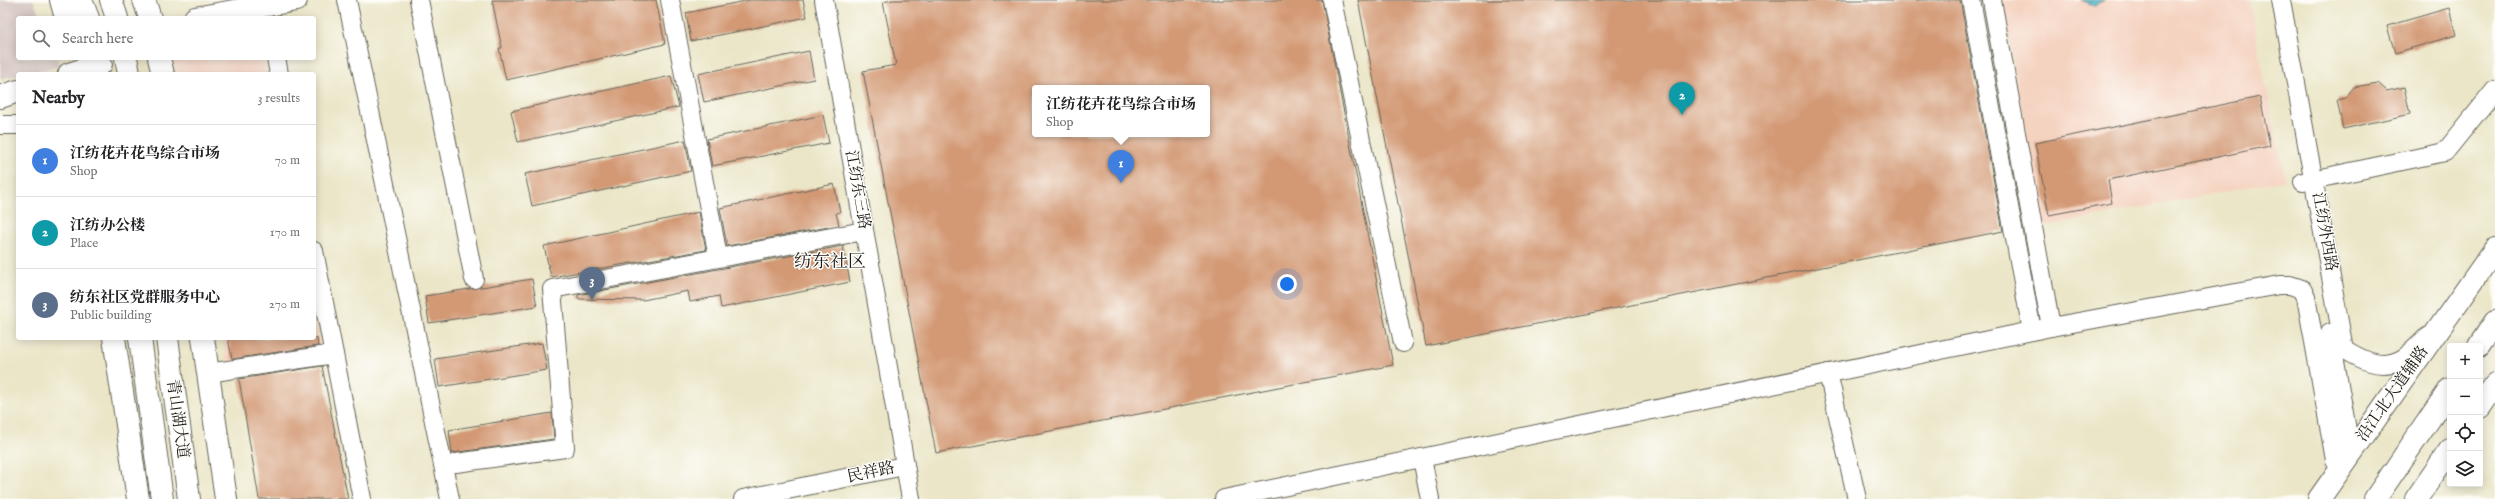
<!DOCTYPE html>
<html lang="en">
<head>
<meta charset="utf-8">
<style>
	:root { --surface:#fff; --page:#f6f6f6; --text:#202124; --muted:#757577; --line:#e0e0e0; --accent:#1a73e8 }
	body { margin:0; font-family:"IM FELL English","Noto Serif SC",serif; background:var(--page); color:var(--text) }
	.controls { position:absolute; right:12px; bottom:12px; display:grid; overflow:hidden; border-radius:4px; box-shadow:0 2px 10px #0003 }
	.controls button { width:36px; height:36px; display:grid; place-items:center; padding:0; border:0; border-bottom:1px solid var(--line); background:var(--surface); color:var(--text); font:20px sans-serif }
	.you { position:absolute; left:1287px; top:284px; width:14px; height:14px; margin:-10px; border:3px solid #fff; border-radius:50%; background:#1a73e8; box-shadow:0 0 0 6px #1a73e833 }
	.badge { display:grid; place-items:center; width:26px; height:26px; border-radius:50%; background:var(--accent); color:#fff; font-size:13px; font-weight:700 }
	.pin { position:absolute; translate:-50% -33px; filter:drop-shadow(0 1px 2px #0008) }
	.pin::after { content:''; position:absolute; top:21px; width:14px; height:12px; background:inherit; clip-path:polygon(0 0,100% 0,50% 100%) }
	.popup { position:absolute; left:1032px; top:85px; width:178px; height:52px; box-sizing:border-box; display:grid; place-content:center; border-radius:4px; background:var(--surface); filter:drop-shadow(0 1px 3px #0005); font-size:13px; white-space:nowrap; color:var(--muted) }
	.popup b { font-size:15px; color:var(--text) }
	.popup::after { content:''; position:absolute; left:50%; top:100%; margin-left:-8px; border:8px solid transparent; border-top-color:var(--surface) }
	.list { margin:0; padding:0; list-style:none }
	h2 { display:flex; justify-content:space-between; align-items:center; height:52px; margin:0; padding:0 16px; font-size:17px }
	h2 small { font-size:13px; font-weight:400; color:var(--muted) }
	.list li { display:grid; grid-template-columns:26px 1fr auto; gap:12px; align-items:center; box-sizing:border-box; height:72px; padding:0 16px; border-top:1px solid var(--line) }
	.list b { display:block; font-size:15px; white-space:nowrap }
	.list p { margin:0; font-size:13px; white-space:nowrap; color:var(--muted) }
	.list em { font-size:13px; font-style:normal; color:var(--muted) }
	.icon { flex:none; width:22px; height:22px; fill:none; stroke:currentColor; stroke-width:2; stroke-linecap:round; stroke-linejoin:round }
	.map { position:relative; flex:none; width:2495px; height:499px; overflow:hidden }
	.search { position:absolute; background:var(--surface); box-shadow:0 2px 10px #0003; left:16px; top:16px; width:300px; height:44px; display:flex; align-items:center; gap:10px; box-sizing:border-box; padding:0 14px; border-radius:4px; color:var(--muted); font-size:15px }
	.panel { position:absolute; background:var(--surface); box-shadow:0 2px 10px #0003; left:16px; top:72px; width:300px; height:268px; border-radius:4px }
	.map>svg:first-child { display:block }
	.built { fill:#f5d3c1 }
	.industrial { fill:#d1c0bc }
	.water { fill:#57c0d3; stroke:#3a6e78 }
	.building { fill:#d39974; fill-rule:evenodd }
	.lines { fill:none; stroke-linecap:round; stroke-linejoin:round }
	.minor-casing { stroke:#646358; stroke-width:20 }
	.major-casing { stroke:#646358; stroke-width:24 }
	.highway-casing { stroke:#646358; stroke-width:24 }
	.minor { stroke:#fff; stroke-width:18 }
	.major { stroke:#fff; stroke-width:22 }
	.highway { stroke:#fff; stroke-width:22 }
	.labels { text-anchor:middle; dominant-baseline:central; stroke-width:3; stroke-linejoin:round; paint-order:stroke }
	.street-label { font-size:16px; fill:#1c1c1c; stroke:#fdfcf7 }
	.quarter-label { font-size:18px; fill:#1c1c1c; stroke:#fdfcf7 }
</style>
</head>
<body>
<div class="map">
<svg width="2495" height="499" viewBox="0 0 2495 499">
	<rect width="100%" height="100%" fill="#fdfcf7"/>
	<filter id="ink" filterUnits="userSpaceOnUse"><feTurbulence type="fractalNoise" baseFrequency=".025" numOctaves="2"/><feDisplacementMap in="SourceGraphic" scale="8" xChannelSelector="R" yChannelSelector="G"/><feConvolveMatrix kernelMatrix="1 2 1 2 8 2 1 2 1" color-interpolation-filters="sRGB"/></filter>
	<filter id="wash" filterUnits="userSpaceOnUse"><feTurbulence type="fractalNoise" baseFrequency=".012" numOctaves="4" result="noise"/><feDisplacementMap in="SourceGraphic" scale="16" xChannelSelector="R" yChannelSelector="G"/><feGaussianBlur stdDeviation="0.9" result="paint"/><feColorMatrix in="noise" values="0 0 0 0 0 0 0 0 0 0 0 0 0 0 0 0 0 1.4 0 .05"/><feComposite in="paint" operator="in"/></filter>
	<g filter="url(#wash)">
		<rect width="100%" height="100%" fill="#ebe6c8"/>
		<g class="built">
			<polygon points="2002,0 2249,0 2285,180 2043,227"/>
			<polygon points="173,58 263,58 267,74 176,74"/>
			<polygon points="314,312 322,351 228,367 223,338 314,338"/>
		</g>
		<polygon class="industrial" points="0,0 33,0 41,18 18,18 18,58 57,58 61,66 0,79"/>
		<polygon class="water" points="2081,0 2105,0 2094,5"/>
		<g id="blocks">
			<g class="building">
				<polygon points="492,0 656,0 665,44 506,80 499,48 502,48"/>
				<polygon points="750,0 803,0 807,17 691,41 686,13"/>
				<path d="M 892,0 L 1322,0 L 1393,365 L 936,453 L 863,71 L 896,65 L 883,2 ZM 1035,88 L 1207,88 L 1207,134 L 1035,134 Z"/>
				<polygon points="1358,0 1960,0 2003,231 1426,346"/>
				<polygon points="2449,8 2456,35 2395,53 2387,26"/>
				<polygon points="809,51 814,79 704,102 698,74"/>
				<polygon points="671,76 679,107 518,142 511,111"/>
				<polygon points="2378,83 2387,91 2404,87 2410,114 2343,129 2337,100 2345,98 2354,87"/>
				<polygon points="2260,97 2270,146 2108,180 2112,203 2049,215 2035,143"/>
				<polygon points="823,115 829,143 712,166 707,139"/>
				<polygon points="685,140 691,171 532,206 525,174"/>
				<polygon points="834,184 840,212 836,213 839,225 727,246 720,208"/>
				<polygon points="699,212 706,250 551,277 544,246"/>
				<polygon points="843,246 850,282 721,308 719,296 690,302 688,291 643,300 578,299 578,295"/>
				<polygon points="532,279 537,306 429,323 425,296"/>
				<polygon points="228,338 317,338 318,346 232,359"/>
				<polygon points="542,343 547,370 439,387 435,359"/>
				<polygon points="322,366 348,499 259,499 239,379"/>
				<polygon points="552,413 554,439 452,453 449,430"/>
			</g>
		</g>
	</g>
	<g filter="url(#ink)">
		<use href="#blocks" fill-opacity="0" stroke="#646358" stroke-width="1"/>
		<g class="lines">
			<g class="minor-casing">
				<g id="minor">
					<polyline points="347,0 450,499"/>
					<polyline points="419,0 474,279"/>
					<polyline points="670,0 718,257"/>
					<polyline points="824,0 911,499"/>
					<polyline points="1332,0 1403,343"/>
					<polyline points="1971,0 2032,331"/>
					<polyline points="1992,0 2051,327"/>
					<path d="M 2281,0 L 2344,349 C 2360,359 2380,370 2400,360 C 2410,355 2419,344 2427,337"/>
					<polyline points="276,58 279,74"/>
					<polyline points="0,125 18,125"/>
					<polyline points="2303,182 2445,152 2495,90"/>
					<polyline points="314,251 362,499"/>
					<polyline points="2330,333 2351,453"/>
					<polyline points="208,373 334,354"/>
					<polyline points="1828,373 1857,499"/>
					<polyline points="1422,458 1430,499"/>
					<polyline points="456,463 565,448 552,289 864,231"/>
					<polyline points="743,499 904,466"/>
					<polyline points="1224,499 2051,327 2279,285 2290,285 2302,289 2306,297 2335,460"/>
				</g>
			</g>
			<g class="major-casing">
				<g id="major">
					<polyline points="61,0 66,18"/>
					<polyline points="81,0 88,18"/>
					<polyline points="111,0 117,18"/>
					<polyline points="144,0 150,18"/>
					<polyline points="195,18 296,0"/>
					<polyline points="126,58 129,74"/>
					<polyline points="159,58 163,74"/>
					<polyline points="69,74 101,64"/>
					<polyline points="0,97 18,91"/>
					<polyline points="114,338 138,499"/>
					<polyline points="140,338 162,499"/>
					<polyline points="167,338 189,499"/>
					<polyline points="203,338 226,499"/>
					<polyline points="2319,499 2495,249"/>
				</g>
			</g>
			<g class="highway-casing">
				<g id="highway">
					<polyline points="2479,346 2495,322"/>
					<polyline points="2480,407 2495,385"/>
					<polyline points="2375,499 2450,389"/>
					<polyline points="2416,499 2450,450"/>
				</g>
			</g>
			<use href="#minor" class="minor"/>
			<use href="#major" class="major"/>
			<use href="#highway" class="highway"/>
		</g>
	</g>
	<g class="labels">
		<g class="street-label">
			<text transform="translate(857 190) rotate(80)">江纺东三路</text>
			<text transform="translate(2324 232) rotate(80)">江纺外西路</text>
			<text transform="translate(2393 394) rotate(-55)">沿江北大道辅路</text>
			<text transform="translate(177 419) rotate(82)">青山湖大道</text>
			<text transform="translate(871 473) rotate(-12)">民祥路</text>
		</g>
		<g class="quarter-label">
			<text x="830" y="262">纺东社区</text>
		</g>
	</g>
</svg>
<div class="controls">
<button>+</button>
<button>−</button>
<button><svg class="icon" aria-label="locate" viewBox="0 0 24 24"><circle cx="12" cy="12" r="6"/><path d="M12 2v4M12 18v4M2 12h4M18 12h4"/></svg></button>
<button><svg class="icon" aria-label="layers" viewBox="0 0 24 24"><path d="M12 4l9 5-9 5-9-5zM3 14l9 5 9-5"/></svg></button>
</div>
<div class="you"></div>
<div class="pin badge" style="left:1121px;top:183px;background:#3f7fe0">1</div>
<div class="popup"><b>江纺花卉花鸟综合市场</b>Shop</div>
<div class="pin badge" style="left:1682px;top:115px;background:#0f9aa8">2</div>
<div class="pin badge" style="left:592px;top:300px;background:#5c6f8a">3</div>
<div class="search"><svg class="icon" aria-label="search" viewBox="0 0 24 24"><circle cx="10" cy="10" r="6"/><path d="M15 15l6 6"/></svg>Search here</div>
<section class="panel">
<h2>Nearby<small>3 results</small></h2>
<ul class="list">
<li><span class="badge" style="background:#3f7fe0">1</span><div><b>江纺花卉花鸟综合市场</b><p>Shop</p></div><em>70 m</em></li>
<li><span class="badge" style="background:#0f9aa8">2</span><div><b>江纺办公楼</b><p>Place</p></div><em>170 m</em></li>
<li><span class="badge" style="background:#5c6f8a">3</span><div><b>纺东社区党群服务中心</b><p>Public building</p></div><em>270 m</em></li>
</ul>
</section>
</div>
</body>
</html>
